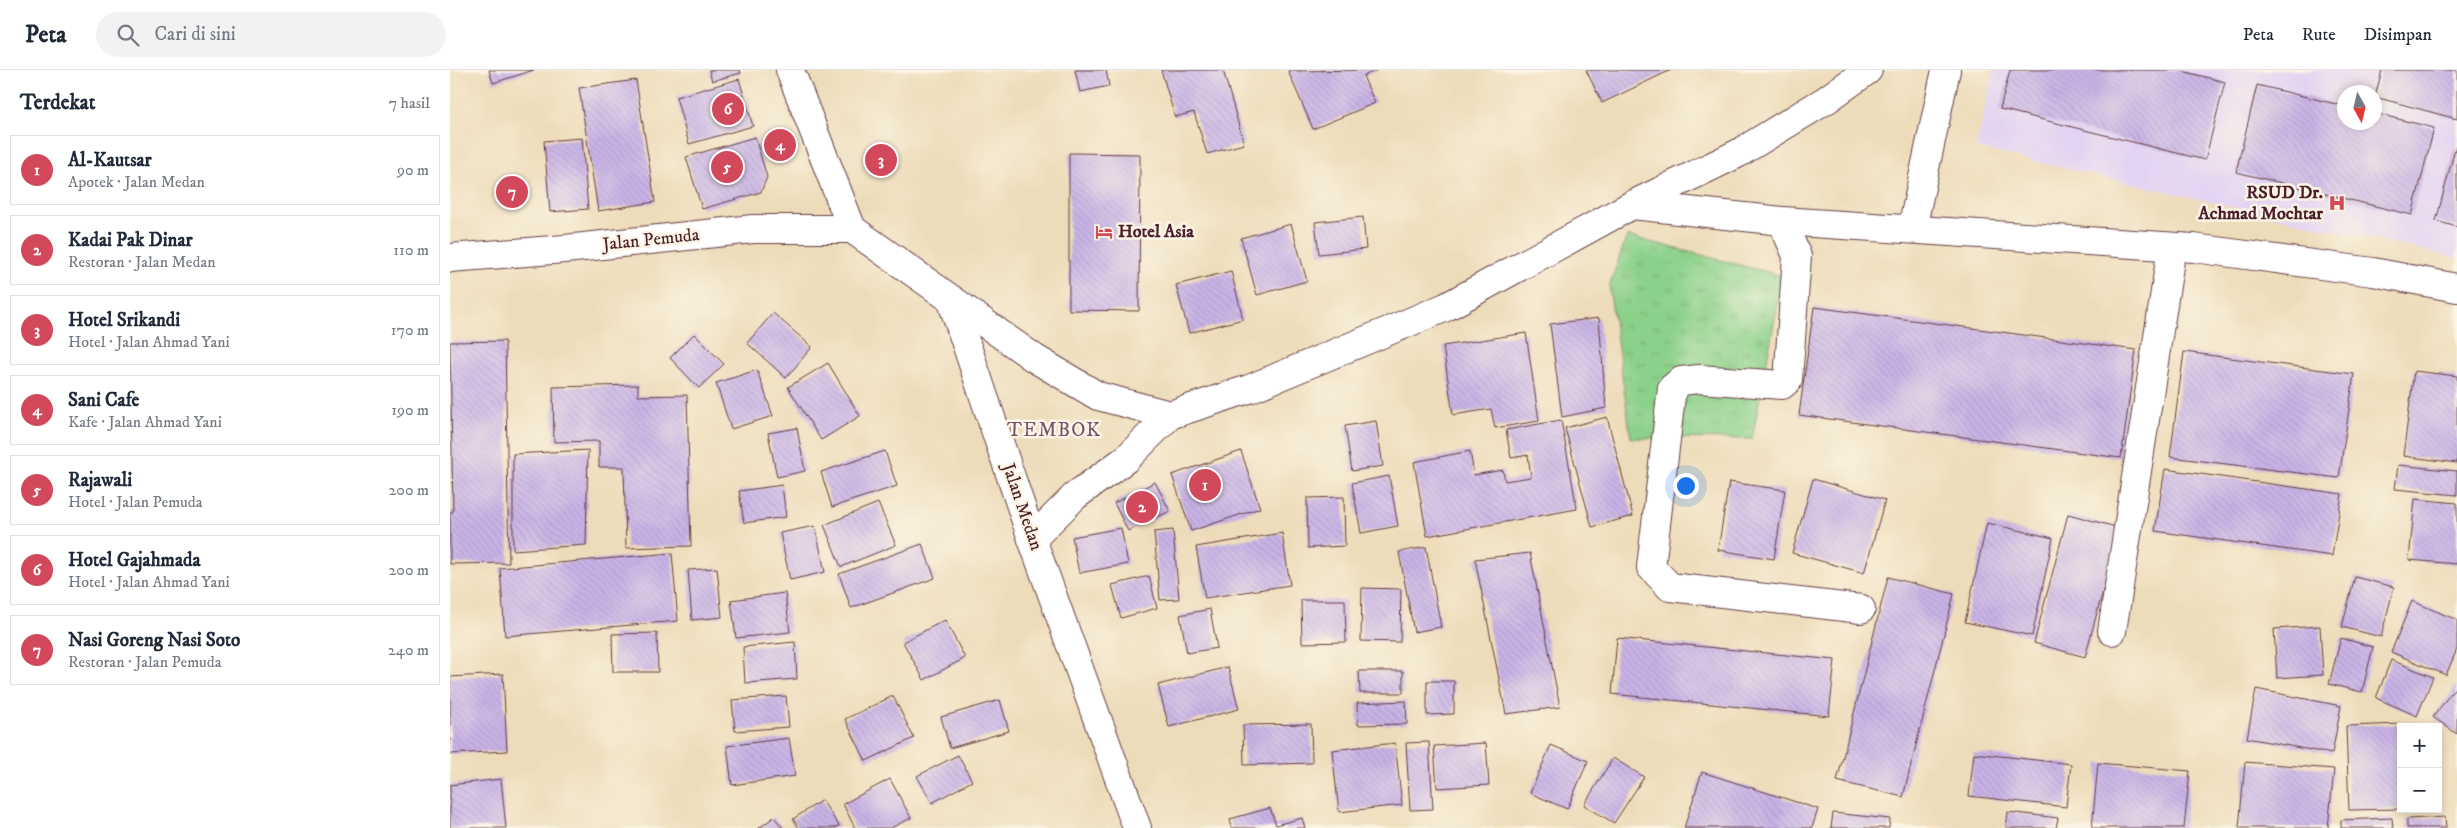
<!DOCTYPE html>
<html lang="id">
<head>
<meta charset="utf-8">
<style>
	:root { --surface:#fff; --page:#f2f2f3; --text:#1f2937; --muted:#747a83; --line:#e0e1e3; --accent:#d1495b }
	body { margin:0; font-family:"IM FELL DW Pica",serif; background:var(--page); color:var(--text) }
	.controls { position:absolute; right:15px; bottom:15px; display:grid; overflow:hidden; border-radius:0px; box-shadow:0 2px 8px #0003 }
	.controls button { width:45px; height:45px; display:grid; place-items:center; padding:0; border:0; border-bottom:1px solid var(--line); background:var(--surface); color:var(--text); font:25px sans-serif }
	.compass { position:absolute; left:1887px; top:15px; width:45px; height:45px; border-radius:50%; background:var(--surface); box-shadow:0 2px 8px #0003; rotate:172deg }
	.you { position:absolute; left:1235px; top:415px; width:18px; height:18px; margin:-12px; border:4px solid #fff; border-radius:50%; background:#1a73e8; box-shadow:0 0 0 8px #1a73e833 }
	.badge { display:grid; place-items:center; width:32px; height:32px; border-radius:50%; background:var(--accent); color:#fff; font-size:16px; font-weight:700 }
	.pin { position:absolute; translate:-50% -50%; border:2px solid #fff; box-shadow:0 1px 5px #0006 }
	.list { margin:0; padding:0; list-style:none }
	h2 { display:flex; justify-content:space-between; align-items:center; height:65px; margin:0; padding:0 20px; font-size:21px }
	h2 small { font-size:16px; font-weight:400; color:var(--muted) }
	.list li { display:grid; grid-template-columns:32px 1fr auto; gap:15px; align-items:center; box-sizing:border-box; height:70px; margin:0 10px 10px; padding:0 10px; border:1px solid var(--line); border-radius:0px }
	.list b { display:block; font-size:19px; white-space:nowrap }
	.list p { margin:0; font-size:16px; white-space:nowrap; color:var(--muted) }
	.list em { font-size:16px; font-style:normal; color:var(--muted) }
	.icon { flex:none; width:28px; height:28px; fill:none; stroke:currentColor; stroke-width:2; stroke-linecap:round; stroke-linejoin:round }
	.map { position:relative; flex:none; width:2007px; height:758px; overflow:hidden }
	header { display:flex; align-items:center; gap:30px; box-sizing:border-box; height:70px; padding:0 25px; background:var(--surface); border-bottom:1px solid var(--line) }
	header strong { font-size:24px }
	nav { display:flex; gap:28px; margin-inline-start:auto; font-size:18px }
	.search { width:350px; height:45px; background:var(--page); display:flex; align-items:center; gap:12px; box-sizing:border-box; padding:0 18px; border-radius:28px; color:var(--muted); font-size:19px }
	main { display:flex }
	aside { flex:1; background:var(--surface) }
	.map>svg:first-child { display:block }
	.built { fill:#e3d3f3; fill-rule:evenodd }
	.park { fill:url(#park-tufts); stroke:#6b785a }
	.building { fill:url(#building-back-hatch) }
	.lines { fill:none; stroke-linecap:round; stroke-linejoin:round }
	.minor-casing { stroke:#623b40; stroke-width:30 }
	.major-casing { stroke:#623b40; stroke-width:30 }
	.minor { stroke:#fff; stroke-width:28 }
	.major { stroke:#fff; stroke-width:28 }
	.labels { text-anchor:middle; dominant-baseline:central; stroke-width:5; stroke-linejoin:round; paint-order:stroke }
	.poi-label { font-size:18px; font-weight:bold; fill:#4a1f2b; stroke:#fcf5e5; text-anchor:end }
	.street-label { font-size:18px; fill:#4a1f2b; stroke:#fcf5e5 }
	.quarter-label { font-size:20px; letter-spacing:1px; fill:#76536d; stroke:#fcf5e5 }
</style>
</head>
<body>
<header>
<strong>Peta</strong>
<div class="search"><svg class="icon" aria-label="search" viewBox="0 0 24 24"><circle cx="10" cy="10" r="6"/><path d="M15 15l6 6"/></svg>Cari di sini</div>
<nav><a>Peta</a><a>Rute</a><a>Disimpan</a></nav>
</header>
<main>
<aside>
<h2>Terdekat<small>7 hasil</small></h2>
<ul class="list">
<li><span class="badge">1</span><div><b>Al-Kautsar</b><p>Apotek · Jalan Medan</p></div><em>90 m</em></li>
<li><span class="badge">2</span><div><b>Kadai Pak Dinar</b><p>Restoran · Jalan Medan</p></div><em>110 m</em></li>
<li><span class="badge">3</span><div><b>Hotel Srikandi</b><p>Hotel · Jalan Ahmad Yani</p></div><em>170 m</em></li>
<li><span class="badge">4</span><div><b>Sani Cafe</b><p>Kafe · Jalan Ahmad Yani</p></div><em>190 m</em></li>
<li><span class="badge">5</span><div><b>Rajawali</b><p>Hotel · Jalan Pemuda</p></div><em>200 m</em></li>
<li><span class="badge">6</span><div><b>Hotel Gajahmada</b><p>Hotel · Jalan Ahmad Yani</p></div><em>200 m</em></li>
<li><span class="badge">7</span><div><b>Nasi Goreng Nasi Soto</b><p>Restoran · Jalan Pemuda</p></div><em>240 m</em></li>
</ul>
</aside>
<div class="map">
<svg width="2007" height="758" viewBox="0 0 2007 758">
	<defs>
		<pattern id="park-tufts" width="24" height="20" patternUnits="userSpaceOnUse" patternTransform="scale(1.25)"><rect width="24" height="20" fill="#8cd18a"/><path d="M3 7l-1-3M5 7V3M7 7l1-3M15 17l-1-3M17 17v-4M19 17l1-3" fill="none" stroke="#7ab377"/></pattern>
		<pattern id="building-back-hatch" width="6" height="6" patternUnits="userSpaceOnUse" patternTransform="scale(1.25)"><rect width="6" height="6" fill="#c9b4e7"/><path d="M-1 5l2 2M0 0l6 6M5-1l2 2" fill="none" stroke="#ae9ac6"/></pattern>
	</defs>
	<rect width="100%" height="100%" fill="#fcf5e5"/>
	<filter id="ink" filterUnits="userSpaceOnUse"><feTurbulence type="fractalNoise" baseFrequency=".02" numOctaves="2"/><feDisplacementMap in="SourceGraphic" scale="10" xChannelSelector="R" yChannelSelector="G"/><feConvolveMatrix kernelMatrix="1 2 1 2 8 2 1 2 1" color-interpolation-filters="sRGB"/></filter>
	<filter id="wash" filterUnits="userSpaceOnUse"><feTurbulence type="fractalNoise" baseFrequency=".0096" numOctaves="4" result="noise"/><feDisplacementMap in="SourceGraphic" scale="20" xChannelSelector="R" yChannelSelector="G"/><feGaussianBlur stdDeviation="1.12" result="paint"/><feColorMatrix in="noise" values="0 0 0 0 0 0 0 0 0 0 0 0 0 0 0 0 0 1.4 0 .05"/><feComposite in="paint" operator="in"/></filter>
	<g filter="url(#wash)">
		<rect width="100%" height="100%" fill="#eddcb9"/>
		<path class="built" d="M 1544,0 L 2007,0 L 2007,188 L 1526,78 ZM 1894,22 L 1924,22 L 1924,52 L 1894,52 Z"/>
		<polygon class="park" points="1177,166 1333,206 1302,369 1181,368 1159,216"/>
		<g id="blocks">
			<g class="building">
				<polygon points="39,0 84,0 43,13"/>
				<polygon points="259,0 290,0 291,3 262,11"/>
				<polygon points="625,0 656,0 659,16 630,22"/>
				<polygon points="711,0 773,0 794,74 757,84 744,42 725,47"/>
				<polygon points="927,0 913,6 925,33 863,59 838,1"/>
				<polygon points="1136,0 1221,0 1152,33"/>
				<polygon points="1560,0 1728,0 1775,12 1755,90 1550,39"/>
				<polygon points="1932,0 2007,0 2007,49 1925,27"/>
				<polygon points="289,9 303,56 239,74 226,27"/>
				<polygon points="186,10 205,132 148,141 129,18"/>
				<polygon points="1807,15 1894,36 1894,52 1924,52 1924,43 1984,58 1962,145 1786,102"/>
				<polygon points="305,67 317,107 311,122 252,139 236,87"/>
				<polygon points="132,68 138,139 100,142 94,71"/>
				<polygon points="2006,75 2007,75 2007,157 1986,151"/>
				<polygon points="619,83 690,84 689,241 619,240"/>
				<polygon points="913,147 916,179 869,184 865,152"/>
				<polygon points="841,154 857,211 807,225 791,168"/>
				<polygon points="781,201 793,249 739,263 726,215"/>
				<polygon points="1364,237 1686,280 1671,388 1349,345"/>
				<polygon points="323,243 362,277 336,308 297,273"/>
				<polygon points="1149,248 1156,338 1112,347 1100,254"/>
				<polygon points="1076,263 1089,351 1045,358 1041,339 1003,345 993,276"/>
				<polygon points="244,264 274,294 249,318 220,288"/>
				<polygon points="55,271 59,493 0,494 0,442 3,442 0,272"/>
				<polygon points="1734,282 1904,304 1889,408 1720,387"/>
				<polygon points="378,293 410,346 371,370 338,317"/>
				<polygon points="307,300 323,346 281,359 266,313"/>
				<polygon points="1964,301 2007,306 2007,393 1953,386"/>
				<polygon points="188,315 188,326 237,325 241,476 176,478 174,397 149,397 149,371 104,372 103,317"/>
				<polygon points="1157,347 1183,446 1142,457 1115,358"/>
				<polygon points="1111,350 1127,439 977,466 964,392 1020,381 1024,405 1053,400 1055,411 1081,407 1078,385 1061,388 1056,360"/>
				<polygon points="926,351 933,396 902,401 895,356"/>
				<polygon points="347,358 355,401 327,407 318,363"/>
				<polygon points="138,380 136,475 63,480 63,384"/>
				<polygon points="435,381 447,416 382,437 371,402"/>
				<polygon points="791,381 810,438 741,461 722,405"/>
				<polygon points="1948,395 2007,401 2007,425 1945,419"/>
				<polygon points="1715,399 1892,424 1882,486 1705,461"/>
				<polygon points="939,406 948,456 911,463 902,413"/>
				<polygon points="1363,409 1435,430 1414,503 1342,483"/>
				<polygon points="705,412 720,441 678,461 664,433"/>
				<polygon points="1279,412 1335,420 1324,489 1268,480"/>
				<polygon points="332,415 336,447 294,453 289,421"/>
				<polygon points="894,427 895,476 858,478 857,428"/>
				<polygon points="1965,429 2007,433 2007,494 1959,490"/>
				<polygon points="428,433 446,475 391,497 374,455"/>
				<polygon points="1618,444 1670,458 1635,587 1584,573"/>
				<polygon points="1537,453 1603,468 1582,566 1515,552"/>
				<polygon points="365,456 375,502 340,510 330,463"/>
				<polygon points="671,458 678,494 629,503 622,467"/>
				<polygon points="723,460 729,529 710,530 704,462"/>
				<polygon points="832,463 840,515 755,528 746,477"/>
				<polygon points="472,474 485,508 401,538 389,504"/>
				<polygon points="976,477 991,557 964,562 949,482"/>
				<polygon points="222,483 228,551 55,566 50,498"/>
				<polygon points="1080,483 1110,637 1056,644 1025,489"/>
				<polygon points="267,498 272,547 242,550 238,500"/>
				<polygon points="699,506 707,538 671,548 662,515"/>
				<polygon points="1438,507 1504,524 1453,727 1387,711"/>
				<polygon points="1905,507 1944,517 1931,567 1892,557"/>
				<polygon points="912,518 951,519 950,572 911,571"/>
				<polygon points="335,523 340,562 286,568 281,530"/>
				<polygon points="851,530 895,530 896,572 852,573"/>
				<polygon points="1962,531 2007,550 2007,579 1996,605 1941,582"/>
				<polygon points="760,539 767,578 737,583 730,545"/>
				<polygon points="495,550 515,588 474,610 453,572"/>
				<polygon points="1870,556 1873,605 1827,608 1824,559"/>
				<polygon points="207,563 208,602 163,602 162,564"/>
				<polygon points="1167,568 1385,590 1379,646 1162,624"/>
				<polygon points="1891,568 1923,577 1912,622 1879,614"/>
				<polygon points="345,572 347,609 295,613 293,577"/>
				<polygon points="1941,590 1983,607 1967,646 1926,628"/>
				<polygon points="778,597 789,639 719,657 708,615"/>
				<polygon points="909,601 953,601 953,623 910,623"/>
				<polygon points="53,604 57,681 0,684 0,607"/>
				<polygon points="977,611 1004,611 1004,644 977,645"/>
				<polygon points="2007,615 2007,664 1983,647"/>
				<polygon points="1806,619 1891,636 1882,684 1797,668"/>
				<polygon points="336,626 339,657 285,661 282,630"/>
				<polygon points="443,626 464,668 416,691 395,649"/>
				<polygon points="550,630 559,661 500,678 491,647"/>
				<polygon points="956,631 957,654 908,655 907,633"/>
				<polygon points="861,654 862,693 794,695 793,655"/>
				<polygon points="1953,654 1953,657 1951,657 1951,739 1899,740 1896,656"/>
				<polygon points="339,668 345,706 282,715 277,676"/>
				<polygon points="979,672 983,739 960,740 956,673"/>
				<polygon points="945,673 952,735 889,742 882,680"/>
				<polygon points="1036,673 1039,715 987,718 984,676"/>
				<polygon points="1101,675 1138,691 1117,739 1080,723"/>
				<polygon points="1524,683 1621,694 1616,737 1519,726"/>
				<polygon points="508,685 522,711 482,733 467,706"/>
				<polygon points="1163,688 1194,707 1164,753 1134,735"/>
				<polygon points="1795,692 1884,699 1878,758 1789,758"/>
				<polygon points="1648,693 1740,701 1734,758 1642,758"/>
				<polygon points="1252,702 1368,739 1362,758 1234,758"/>
				<polygon points="51,709 56,758 0,758 0,715"/>
				<polygon points="440,709 461,748 441,758 405,758 393,734"/>
				<polygon points="372,730 389,756 386,758 349,758 343,749"/>
				<polygon points="820,738 826,755 852,748 855,758 782,758 780,749"/>
				<polygon points="1558,742 1608,748 1606,758 1556,758"/>
				<polygon points="1383,743 1440,749 1439,758 1381,758"/>
				<polygon points="324,747 333,758 309,758"/>
				<polygon points="1995,747 1996,758 1957,758 1957,749"/>
				<polygon points="1942,748 1943,758 1891,758 1891,750"/>
			</g>
		</g>
	</g>
	<g filter="url(#ink)">
		<use href="#blocks" fill-opacity="0" stroke="#623b40" stroke-width="1"/>
		<g class="lines">
			<g class="minor-casing">
				<g id="minor">
					<polyline points="1182,135 1332,151 1744,178 1923,202 2007,218"/>
					<polyline points="1332,151 1347,186 1338,310 1332,315 1249,309 1231,311 1222,318 1201,497 1220,517 1411,539"/>
					<polyline points="1462,159 1496,0"/>
					<polyline points="1662,561 1722,177"/>
				</g>
			</g>
			<g class="major-casing">
				<g id="major">
					<polyline points="340,0 402,159"/>
					<polyline points="402,159 501,229 582,469 687,758"/>
					<polyline points="0,188 115,179 303,159 402,159"/>
					<polyline points="501,229 584,288 648,326 720,345"/>
					<polyline points="582,469 625,426 676,389 720,345 799,319 996,237 1182,135 1289,83 1376,30 1418,0"/>
				</g>
			</g>
			<use href="#minor" class="minor"/>
			<use href="#major" class="major"/>
		</g>
	</g>
	<defs>
		<g id="hospital-bare" transform="scale(1.35)"><path d="M-5-5h3v3.5h4V-5h3V5h-3V1.5h-4V5h-3Z" fill="#d1495b" stroke="#fcf5e5" stroke-width="2.5" paint-order="stroke"/></g>
		<g id="hotel-bare" transform="scale(1.35)"><path d="M-6-4.5h1.5V1H6V5H4.5V3h-9V5H-6ZM-4 0a1.8 1.8 0 1 1 3.6 0ZM.5 0V-2.5h3Q6-2.5 6 0Z" fill="#d1495b" stroke="#fcf5e5" stroke-width="2.5" paint-order="stroke"/></g>
	</defs>
	<g fill-rule="evenodd">
		<use href="#hospital-bare" x="1887" y="133"/>
		<use href="#hotel-bare" x="654" y="162"/>
	</g>
	<g class="labels">
		<g class="poi-label">
			<text x="1873" y="123">RSUD Dr.<tspan x="1873" dy="21">Achmad Mochtar</tspan></text>
			<text x="668" y="162" text-anchor="start">Hotel Asia</text>
		</g>
		<g class="street-label">
			<text transform="translate(201 170) rotate(-6)">Jalan Pemuda</text>
			<text transform="translate(572 437) rotate(71)">Jalan Medan</text>
		</g>
		<g class="quarter-label">
			<text x="604" y="360">TEMBOK</text>
		</g>
	</g>
</svg>
<div class="controls">
<button>+</button>
<button>−</button>
</div>
<svg class="compass" viewBox="-18 -18 36 36"><path d="M0-13l5 13h-10z" fill="#e53935"/><path d="M0 13l5-13h-10z" fill="#747a83"/></svg>
<div class="you"></div>
<div class="pin badge" style="left:755px;top:415px">1</div>
<div class="pin badge" style="left:692px;top:437px">2</div>
<div class="pin badge" style="left:431px;top:90px">3</div>
<div class="pin badge" style="left:330px;top:75px">4</div>
<div class="pin badge" style="left:277px;top:97px">5</div>
<div class="pin badge" style="left:278px;top:39px">6</div>
<div class="pin badge" style="left:62px;top:122px">7</div>
</div>
</main>
</body>
</html>
